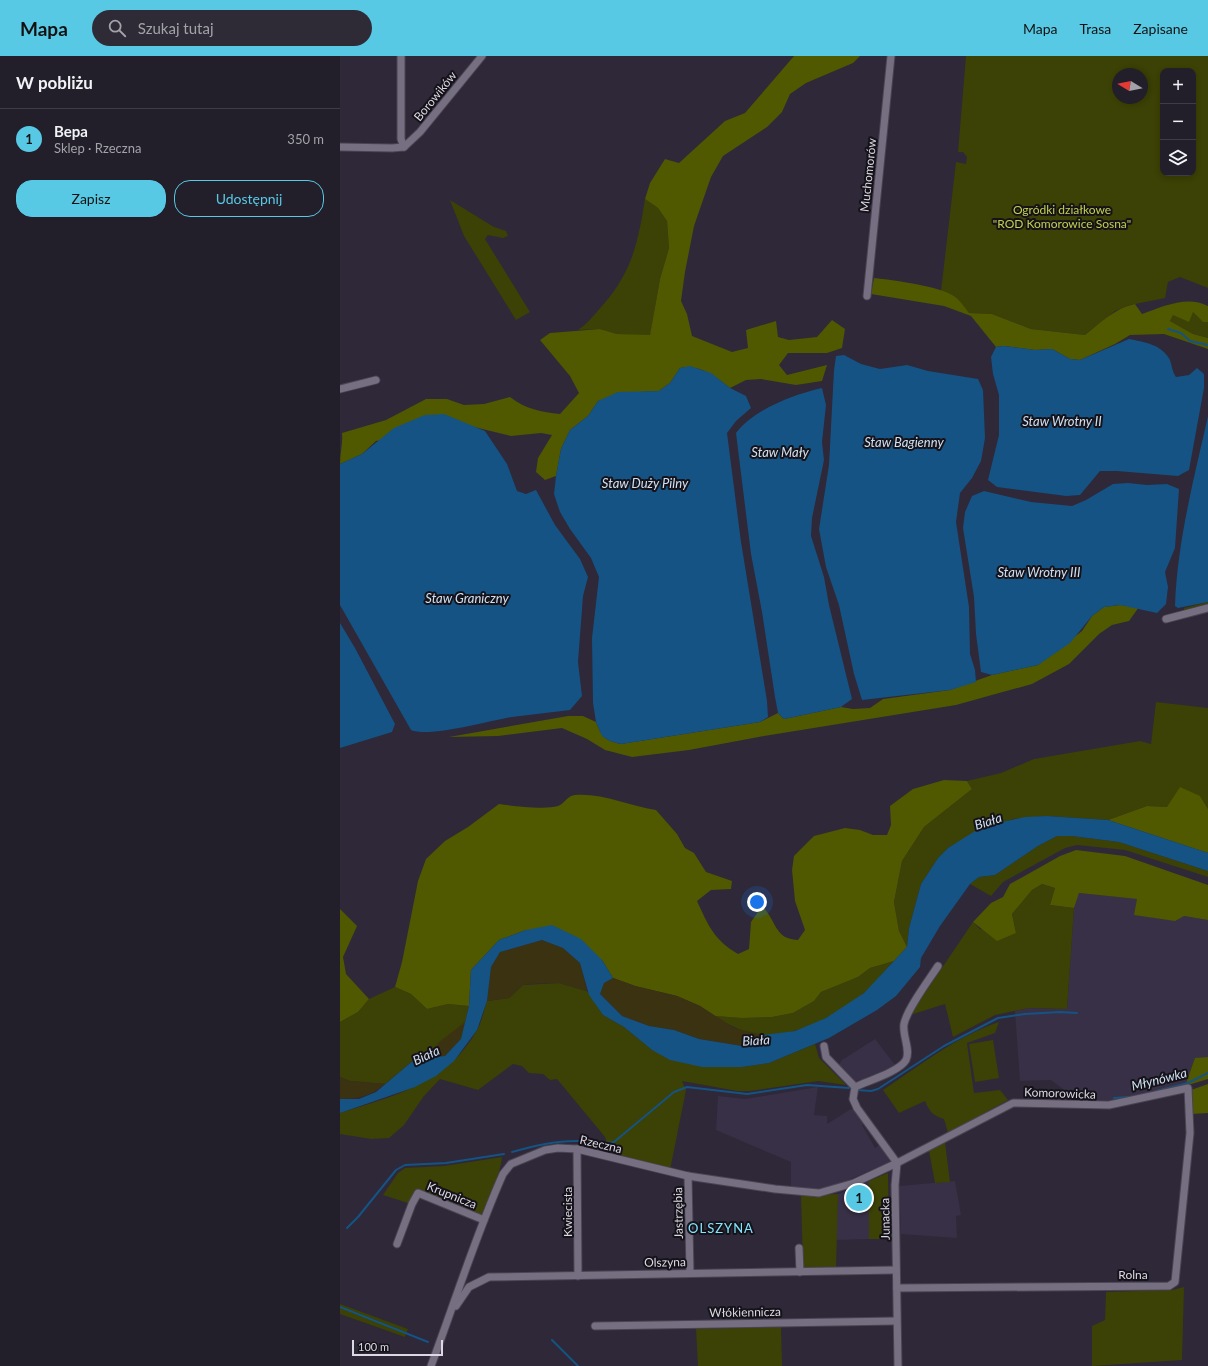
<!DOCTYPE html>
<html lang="pl">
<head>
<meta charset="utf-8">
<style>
	:root { --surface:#221e2a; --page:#2e2b36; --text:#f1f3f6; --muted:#a2a2a8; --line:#3f3c47; --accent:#58c9e4 }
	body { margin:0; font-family:Lato,sans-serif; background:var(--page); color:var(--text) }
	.controls { position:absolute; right:12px; top:12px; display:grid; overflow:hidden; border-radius:8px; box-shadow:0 2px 6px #0003 }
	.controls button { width:36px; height:36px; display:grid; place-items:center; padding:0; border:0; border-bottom:1px solid var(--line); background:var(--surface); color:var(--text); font:20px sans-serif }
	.compass { position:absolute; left:772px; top:12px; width:36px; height:36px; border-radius:50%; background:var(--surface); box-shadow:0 2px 6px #0003; rotate:280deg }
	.scale { position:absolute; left:12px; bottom:10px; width:91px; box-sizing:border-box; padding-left:4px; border:2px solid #ddd9e4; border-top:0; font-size:11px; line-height:14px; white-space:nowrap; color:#ddd9e4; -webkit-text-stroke:3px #151219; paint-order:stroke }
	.you { position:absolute; left:417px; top:846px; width:14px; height:14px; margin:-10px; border:3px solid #fff; border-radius:50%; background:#1a73e8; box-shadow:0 0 0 6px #1a73e833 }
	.badge { display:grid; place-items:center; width:26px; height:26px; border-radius:50%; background:var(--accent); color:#111; font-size:13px; font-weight:700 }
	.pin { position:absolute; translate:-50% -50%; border:2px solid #fff; box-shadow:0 1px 4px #0006 }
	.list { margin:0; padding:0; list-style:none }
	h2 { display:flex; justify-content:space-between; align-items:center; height:52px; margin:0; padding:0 16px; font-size:17px }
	h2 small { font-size:13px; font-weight:400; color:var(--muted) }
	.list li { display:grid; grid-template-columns:26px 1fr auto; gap:12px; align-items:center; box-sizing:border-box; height:60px; padding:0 16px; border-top:1px solid var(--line) }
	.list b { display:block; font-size:15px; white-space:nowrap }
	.list p { margin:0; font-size:13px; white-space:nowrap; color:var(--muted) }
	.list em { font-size:13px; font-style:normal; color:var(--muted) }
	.actions { display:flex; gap:8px; padding:12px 16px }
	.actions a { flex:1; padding:9px 0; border:1px solid var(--accent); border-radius:16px; text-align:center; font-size:14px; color:var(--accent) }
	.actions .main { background:var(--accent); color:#111 }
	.icon { flex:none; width:22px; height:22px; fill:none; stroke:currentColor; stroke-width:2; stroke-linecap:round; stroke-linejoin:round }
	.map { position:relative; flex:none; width:868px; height:1310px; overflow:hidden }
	header { display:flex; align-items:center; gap:24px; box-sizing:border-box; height:56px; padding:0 20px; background:var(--accent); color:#111 }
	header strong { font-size:19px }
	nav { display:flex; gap:22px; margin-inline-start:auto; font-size:14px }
	.search { width:280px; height:36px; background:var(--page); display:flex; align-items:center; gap:10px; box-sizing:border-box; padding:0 14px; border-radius:22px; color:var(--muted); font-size:15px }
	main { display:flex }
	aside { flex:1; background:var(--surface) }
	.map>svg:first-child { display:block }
	.built { fill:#383046 }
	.green { fill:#3c4105; fill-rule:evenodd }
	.forest { fill:#505800 }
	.sand { fill:#3b3212 }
	.water { fill:#145384 }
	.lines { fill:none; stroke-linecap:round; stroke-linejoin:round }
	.stream { stroke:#145384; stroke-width:2 }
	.street-casing { stroke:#4a4452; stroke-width:9 }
	.street { stroke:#766f82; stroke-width:7 }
	.labels { text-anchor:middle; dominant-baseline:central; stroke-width:4; stroke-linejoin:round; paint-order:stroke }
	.street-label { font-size:12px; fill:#ddd9e4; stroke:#151219 }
	.park-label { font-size:12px; fill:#c2d04b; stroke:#151219 }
	.water-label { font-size:13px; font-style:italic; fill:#cee0f2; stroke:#151219 }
	.neighbourhood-label { font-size:13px; letter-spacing:1px; fill:#81e5fe; stroke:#151219 }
</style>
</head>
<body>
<header>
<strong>Mapa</strong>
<div class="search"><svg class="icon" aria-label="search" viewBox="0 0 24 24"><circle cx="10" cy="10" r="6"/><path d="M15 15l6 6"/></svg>Szukaj tutaj</div>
<nav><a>Mapa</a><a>Trasa</a><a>Zapisane</a></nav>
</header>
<main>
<aside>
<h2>W pobliżu<small></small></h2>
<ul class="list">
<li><span class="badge">1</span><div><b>Bepa</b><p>Sklep · Rzeczna</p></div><em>350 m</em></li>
</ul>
<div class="actions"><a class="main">Zapisz</a><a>Udostępnij</a></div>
</aside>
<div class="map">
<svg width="868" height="1310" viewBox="0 0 868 1310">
	<rect width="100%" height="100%" fill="#2e2838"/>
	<g class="built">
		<polygon points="739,837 798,843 795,859 844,860 868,864 868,1001 855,1003 845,1030 777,1044 737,1044 711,1024 680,1025 675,955 689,952 727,953 734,852"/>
		<polygon points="535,983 555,1009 549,1014 513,1026 498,1010 502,1004"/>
		<polygon points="478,1031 474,1059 487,1060 487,1068 511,1053 516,1055 524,1067 522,1069 535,1092 541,1088 550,1106 497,1129 479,1133 451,1132 451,1106 376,1074 378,1040 405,1043"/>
		<polygon points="529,1125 529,1183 496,1184 498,1138"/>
		<polygon points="615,1125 621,1159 616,1160 617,1182 561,1178 559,1130"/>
	</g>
	<g class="green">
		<path d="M 626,0 L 868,0 L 868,232 L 840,221 L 828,226 L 825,242 L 790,249 L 775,255 L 745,279 L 691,273 L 652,258 L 629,257 L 614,240 L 601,235 L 616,106 L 626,108 L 627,101 L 623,96 L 618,96 ZM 823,15 L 853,15 L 853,117 L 823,117 ZM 778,18 L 802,18 L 802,42 L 778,42 Z"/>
		<path d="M 305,143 L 318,152 L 327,165 L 329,192 L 320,223 L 310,280 L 277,278 L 260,273 L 238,274 C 247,268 254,259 262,250 C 292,216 298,187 305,143 Z"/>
		<polygon points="110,144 154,171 166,175 168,180 163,182 148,179 145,183 190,256 176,264 124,180"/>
		<polygon points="853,256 863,266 868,266 868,282 853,278 830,265 833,259"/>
		<polygon points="868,546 868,550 844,557 844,552"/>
		<polygon points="816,646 868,652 868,753 860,740 827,751 807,750 768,764 707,760 673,763 618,786 608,792 598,802 581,828 569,872 567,891 559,875 554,846 562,805 584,771 632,733 627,725 661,717 694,703 800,685 811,688"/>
		<polygon points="717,780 732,780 779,786 868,815 868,821 785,794 737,789 725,792 663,826 651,840 630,828 639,821 655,819 698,790"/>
		<polygon points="702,828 715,832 710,849 734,852 727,953 689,952 655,959 613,981 605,948 570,959 633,866 640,873 676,877 672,858 692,834"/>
		<path d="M 554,905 C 544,915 535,927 525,936 C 500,958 456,981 422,979 C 405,978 389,969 375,960 L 402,962 L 432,961 L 453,957 L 474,945 L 481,936 L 518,921 L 530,912 Z"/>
		<path d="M 219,927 L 247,935 L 263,959 L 284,971 L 312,994 L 362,1011 L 402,1011 L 429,1007 L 475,988 L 479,1002 L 506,1029 L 478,1025 L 410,1035 L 397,1035 L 342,1025 L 346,1034 L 330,1114 L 270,1096 L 265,1081 L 217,1023 L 210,1024 L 203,1018 L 189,1017 L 182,1010 L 173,1008 L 138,1034 L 100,1023 L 84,1040 L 64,1069 L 49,1082 L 31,1083 L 0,1078 L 0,1057 C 54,1040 108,1027 137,974 C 142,965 144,954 147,945 L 169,942 L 183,929 Z"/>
		<polygon points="55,931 71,938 87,953 108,948 129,950 121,983 104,1000 75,1003 45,1028 10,1025 0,1021 0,966 18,956 29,943"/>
		<path d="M 659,966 L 655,977 L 627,987 L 634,1037 L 660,1034 L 668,1044 L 608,1077 L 604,1063 C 593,1060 589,1055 585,1045 L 559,1057 L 543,1034 C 579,1010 617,980 659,966 Z"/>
		<polygon points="653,984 659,1022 635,1026 629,988"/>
		<polygon points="605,1086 610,1126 595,1127 589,1095"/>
		<path d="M 162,1101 C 160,1122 148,1139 143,1159 L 76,1134 L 68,1147 L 43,1139 L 58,1117 L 65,1112 L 104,1110 Z"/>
		<polygon points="548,1117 549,1183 529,1183 529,1125"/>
		<polygon points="498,1138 496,1212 463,1212 461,1140"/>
		<polygon points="844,1231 842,1304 752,1310 752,1270 765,1264 766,1236 832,1234"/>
		<polygon points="0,1248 68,1273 65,1281 0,1258"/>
		<polygon points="441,1271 442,1310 358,1310 356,1273"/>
	</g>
	<g class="forest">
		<path d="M 454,0 L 520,0 L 513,7 L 466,27 L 450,38 L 442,56 L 427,71 L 383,100 L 371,121 L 354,170 L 345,216 L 341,245 L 347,258 L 352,280 L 392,296 L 408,292 L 406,274 L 436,265 L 438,281 L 449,284 L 477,281 L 492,264 L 505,273 L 502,292 L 487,297 L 448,297 L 439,309 L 447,319 L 487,309 L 482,325 L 456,329 L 421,323 L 406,324 L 390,332 C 375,320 360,308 340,312 L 330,327 L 319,335 L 300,336 L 258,345 L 248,360 L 230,374 L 221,393 L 216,420 L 205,424 L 196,416 L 198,402 L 212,379 L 201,377 L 171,380 L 130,370 L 36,385 L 22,398 L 0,408 C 0,397 3,387 2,377 L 46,364 L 86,343 L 107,343 L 124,349 L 144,348 L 170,341 C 185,353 202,356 220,358 L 239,337 L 230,320 L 200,284 L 210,277 L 260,273 L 277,278 L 310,279 L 320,223 L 329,192 L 327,165 L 318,152 L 305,143 L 310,127 L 325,103 L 339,107 L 385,65 L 405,57 Z"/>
		<path d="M 534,222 C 553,224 599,230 614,240 C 620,244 625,252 629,257 L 652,258 L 691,273 L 745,279 C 760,267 775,252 795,248 L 802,258 C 822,251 847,239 868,250 L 868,266 L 863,266 L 853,256 L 849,266 L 833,259 L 830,265 L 853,278 L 868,282 L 868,293 L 824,278 L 790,279 L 775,288 L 740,304 L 730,303 L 712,293 L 695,294 L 664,290 L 656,291 L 631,260 L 604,250 L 531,238 Z"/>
		<path d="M 780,549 L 799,551 L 789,565 L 772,569 L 759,578 L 729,608 L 692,628 L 616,649 L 424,680 L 349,694 L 292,701 L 265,694 L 247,683 L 222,672 L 158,680 L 109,681 L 228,660 L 243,660 L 256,666 C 262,681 264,684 281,688 L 420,666 L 438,657 L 444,663 L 501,651 L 513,653 L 530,652 L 543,643 L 610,634 L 652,619 L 698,609 L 742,575 L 752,560 L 764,551 Z"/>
		<path d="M 604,724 L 627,725 L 632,733 L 584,771 L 562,805 L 554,846 L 559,875 L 567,891 L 554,905 L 530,912 L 518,921 L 481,936 L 474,945 L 453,957 L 432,961 L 402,962 L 375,960 L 360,950 L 337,940 L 295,930 L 273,922 L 262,904 L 186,874 L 159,884 L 131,914 L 129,950 L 108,948 L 87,953 L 71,938 L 55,931 L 62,906 L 78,825 L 86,803 L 105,785 L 128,771 L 159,748 C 173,750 205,754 218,750 C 224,748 228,739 235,739 C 263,737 289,750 316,754 L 337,778 L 345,792 L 354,797 L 366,816 L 392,825 L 391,833 L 371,834 L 357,845 C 368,869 374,884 398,898 L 409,893 L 411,866 L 422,850 C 437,865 434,883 458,884 L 465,874 L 455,845 L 452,814 L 454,800 L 474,780 L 505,772 L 520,774 L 533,779 L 547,779 L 551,769 L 550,750 L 573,733 Z"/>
		<polygon points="840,731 860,740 868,753 868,797 768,764 807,750 827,751"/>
		<polygon points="736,794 785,800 868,829 868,864 844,860 835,865 794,859 797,843 739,837 734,852 710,849 715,832 702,828 692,834 672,858 676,877 657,885 633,866 651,847 663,841 670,828 720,800"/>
		<polygon points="0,853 17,870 3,901 6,918 29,943 18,956 0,966"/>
		<polygon points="868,1001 868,1023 845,1030 855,1002"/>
		<polygon points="868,1028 868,1057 852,1058 851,1034"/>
	</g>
	<g class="sand">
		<polygon points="202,884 223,892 240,907 247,935 219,927 189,928 183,929 169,942 147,945 151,911 160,896"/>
		<polygon points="273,922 295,930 337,940 360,950 394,972 423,979 410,988 402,990 359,983 334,974 309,970 282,960 260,938 264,927"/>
		<polygon points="125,966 121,983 104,1000 90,1001 98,987"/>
		<path d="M 0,1021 L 10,1025 L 45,1028 C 31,1040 18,1043 0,1043 Z"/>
	</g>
	<g class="water">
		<path d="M 789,283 C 803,286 822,288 830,304 C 832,310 832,315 836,321 L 849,319 L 857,312 L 864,318 L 864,332 L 849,414 L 838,420 L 777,415 L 760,415 L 740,439 L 726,440 L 657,431 L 648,424 L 659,379 L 659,339 L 653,318 L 651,301 L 656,291 L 664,290 L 695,294 L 712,293 L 730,303 L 740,304 Z"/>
		<polygon points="504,299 521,308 540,313 567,309 588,315 638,323 643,334 645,382 641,405 632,422 620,437 616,466 629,551 630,598 635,614 636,626 610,634 522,644 514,618 499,549 486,511 479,473 489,409 494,314 496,300"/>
		<polygon points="350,310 371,317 390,332 406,340 411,352 396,365 387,377 401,486 427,645 428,661 420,666 281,688 270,685 262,680 256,666 253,647 252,582 259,521 251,502 230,473 220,456 214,438 216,420 221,393 230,374 248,360 258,345 278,336 319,335 330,327 340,312"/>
		<path d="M 482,332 L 486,349 L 482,386 L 484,404 L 472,462 L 471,480 L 484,521 L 489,549 L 512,643 L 501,651 L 444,663 L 438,657 L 435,641 L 422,556 L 411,498 L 396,377 C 415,353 452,339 482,332 Z"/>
		<path d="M 104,358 L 145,375 L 167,408 L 177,435 L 186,438 L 196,434 L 215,469 L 240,503 L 248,521 L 243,540 L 238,606 L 242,640 L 230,654 C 211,656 191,659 172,661 C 149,665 89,682 71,674 L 0,549 L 0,408 L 22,398 L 54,372 L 85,359 Z"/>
		<path d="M 868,360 L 868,546 L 838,552 L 835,550 C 837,487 854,422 868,360 Z"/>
		<polygon points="788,427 807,429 827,428 839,433 835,492 825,516 828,531 826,548 817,557 780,549 764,551 752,560 730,587 698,609 652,619 641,616 636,578 634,541 623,472 625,456 632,440 644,435 691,446 732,450 746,444 773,428"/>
		<polygon points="0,567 15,592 55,668 52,676 0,692"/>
		<polygon points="707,760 768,764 868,797 868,815 779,786 732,780 717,780 698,790 655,819 639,821 630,828 600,870 581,902 580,911 556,940 537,954 489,982 429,1007 402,1011 362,1011 330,1004 312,994 284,971 263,959 249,939 240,907 223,892 202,884 160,896 151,911 147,945 137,974 114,1005 96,1020 75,1031 0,1057 0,1043 19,1043 36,1036 75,1003 105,1000 121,983 129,950 131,914 159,884 186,874 212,869 241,883 262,904 273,922 264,927 260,938 282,960 309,970 334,974 359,983 402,990 410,988 423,979 455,975 486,962 524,937 567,891 569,872 581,828 598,802 608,792 643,770 685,761"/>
	</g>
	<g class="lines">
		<g class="stream">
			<polyline points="828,273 841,277 850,285 868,289"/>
			<polyline points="517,1034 531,1035 538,1033 604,990 658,962 685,958 720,956 737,957"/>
			<polyline points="816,1035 848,1027 868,1017"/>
			<polyline points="774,1042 788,1041"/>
			<path d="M 172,1096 C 194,1090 214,1085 237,1085 C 250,1085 261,1089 274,1086 L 334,1036 L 347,1031 L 407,1038 L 467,1029 L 509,1032"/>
			<polyline points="7,1172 18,1161 56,1114 65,1109 106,1107 164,1098"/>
			<polyline points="0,1251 88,1286"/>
			<polyline points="212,1284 238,1310"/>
		</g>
		<g class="street-casing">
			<g id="street">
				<polyline points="61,0 61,83 64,91"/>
				<polyline points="0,91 52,92 64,91 80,76 142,0"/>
				<polyline points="527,240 551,0"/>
				<polyline points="0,333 36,324"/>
				<polyline points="826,563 868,552"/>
				<polyline points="484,990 486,1001 515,1031 513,1043 517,1052 557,1107 555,1129 558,1310"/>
				<path d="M 515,1031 C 527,1025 559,1016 566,1004 C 571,994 562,979 564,968 C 567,953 589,924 598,910"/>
				<polyline points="237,1093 238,1220"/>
				<polyline points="348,1120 350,1217"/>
				<polyline points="57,1188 72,1148 78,1137 144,1164"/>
				<polyline points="459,1192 460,1216"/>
				<polyline points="116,1250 129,1231 149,1221 556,1214"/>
				<polyline points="255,1270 556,1265"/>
				<path d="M 91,1310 C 115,1246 135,1181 163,1118 L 171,1108 L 205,1094 L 218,1092 L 237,1093 L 348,1120 L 435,1133 L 479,1137 L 514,1127 L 557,1107 L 673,1047 L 769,1049 L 848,1032 L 850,1077 L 835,1226 L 829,1230 L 557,1232"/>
			</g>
		</g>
		<use href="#street" class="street"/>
	</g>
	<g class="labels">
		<g class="street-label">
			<text transform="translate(95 40) rotate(-51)">Borowików</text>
			<text transform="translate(528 119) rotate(-84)">Muchomorów</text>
			<text transform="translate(720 1037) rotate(2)">Komorowicka</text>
			<text transform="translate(261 1088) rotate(13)">Rzeczna</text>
			<text transform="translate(112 1139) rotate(22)">Krupnicza</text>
			<text transform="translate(227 1156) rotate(-90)">Kwiecista</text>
			<text transform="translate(338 1157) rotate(-91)">Jastrzębia</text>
			<text transform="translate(545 1163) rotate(-91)">Junacka</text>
			<text transform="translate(325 1206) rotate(-1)">Olszyna</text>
			<text x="793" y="1218">Rolna</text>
			<text transform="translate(405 1256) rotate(-1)">Włókiennicza</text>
		</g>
		<g class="park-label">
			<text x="722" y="153">Ogródki działkowe<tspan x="722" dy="14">"ROD Komorowice Sosna"</tspan></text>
		</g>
		<g class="water-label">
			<text x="722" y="365">Staw Wrotny II</text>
			<text x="564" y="386">Staw Bagienny</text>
			<text x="440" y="396">Staw Mały</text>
			<text x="305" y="427">Staw Duży Pilny</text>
			<text x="699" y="516">Staw Wrotny III</text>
			<text x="127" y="542">Staw Graniczny</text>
			<text transform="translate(648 765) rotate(-18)">Biała</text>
			<text transform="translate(416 984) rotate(-3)">Biała</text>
			<text transform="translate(86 999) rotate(-25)">Biała</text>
			<text transform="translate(819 1023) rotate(-14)">Młynówka</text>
		</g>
		<g class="neighbourhood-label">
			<text x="381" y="1172">OLSZYNA</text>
		</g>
	</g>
</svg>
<div class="controls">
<button>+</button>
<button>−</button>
<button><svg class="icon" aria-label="layers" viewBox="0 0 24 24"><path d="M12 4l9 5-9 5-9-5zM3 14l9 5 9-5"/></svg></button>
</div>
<svg class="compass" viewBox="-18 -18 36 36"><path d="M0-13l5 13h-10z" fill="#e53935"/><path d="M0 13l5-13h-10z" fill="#a2a2a8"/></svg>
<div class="scale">100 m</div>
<div class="you"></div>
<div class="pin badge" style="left:519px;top:1142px">1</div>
</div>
</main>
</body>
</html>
